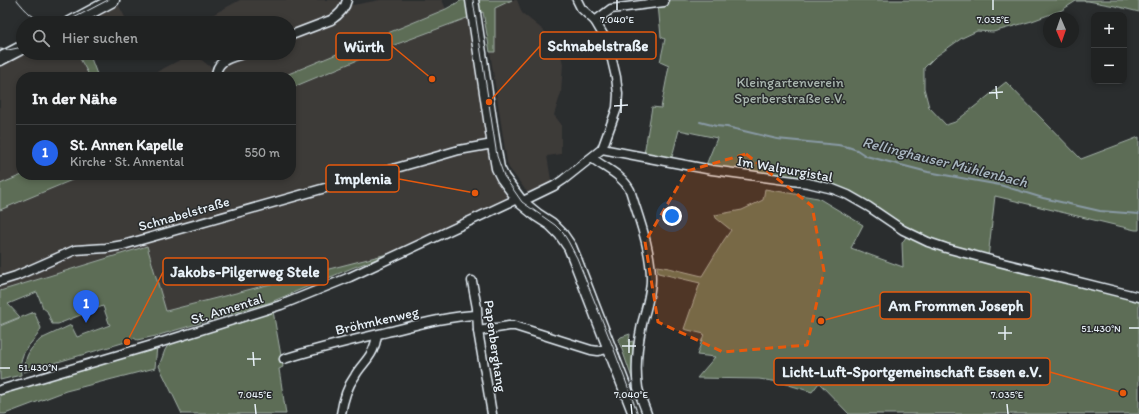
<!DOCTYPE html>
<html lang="de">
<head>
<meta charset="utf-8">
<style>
	:root { --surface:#202222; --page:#282a2a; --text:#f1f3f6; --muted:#a2a4a5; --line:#3d3f40; --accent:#2563eb }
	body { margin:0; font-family:Itim,sans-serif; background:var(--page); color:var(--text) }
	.controls { position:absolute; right:12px; top:12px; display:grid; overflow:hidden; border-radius:8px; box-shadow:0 2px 6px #0003 }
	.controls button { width:36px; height:36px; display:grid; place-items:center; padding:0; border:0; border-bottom:1px solid var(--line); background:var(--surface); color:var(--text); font:20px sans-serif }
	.compass { position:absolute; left:1043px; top:12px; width:36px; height:36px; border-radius:50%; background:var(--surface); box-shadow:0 2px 6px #0003; rotate:178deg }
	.you { position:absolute; left:672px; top:216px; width:14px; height:14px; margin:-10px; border:3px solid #fff; border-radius:50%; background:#1a73e8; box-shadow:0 0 0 6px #1a73e833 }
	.badge { display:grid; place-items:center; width:26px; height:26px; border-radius:50%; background:var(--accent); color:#fff; font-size:13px; font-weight:700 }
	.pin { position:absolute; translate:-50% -33px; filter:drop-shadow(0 1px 2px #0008) }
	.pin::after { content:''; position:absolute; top:21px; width:14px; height:12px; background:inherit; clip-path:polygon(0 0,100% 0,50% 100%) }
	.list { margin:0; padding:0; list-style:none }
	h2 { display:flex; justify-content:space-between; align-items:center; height:52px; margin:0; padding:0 16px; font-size:17px }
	h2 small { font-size:13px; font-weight:400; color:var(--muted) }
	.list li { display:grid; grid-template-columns:26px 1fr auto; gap:12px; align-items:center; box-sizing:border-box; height:56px; padding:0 16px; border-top:1px solid var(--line) }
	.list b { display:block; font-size:15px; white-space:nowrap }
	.list p { margin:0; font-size:13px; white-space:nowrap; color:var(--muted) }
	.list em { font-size:13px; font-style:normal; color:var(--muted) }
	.icon { flex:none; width:22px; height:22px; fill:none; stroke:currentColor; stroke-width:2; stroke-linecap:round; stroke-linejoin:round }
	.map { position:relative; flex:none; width:1139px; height:414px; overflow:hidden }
	.search { position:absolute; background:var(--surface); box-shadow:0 2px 6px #0003; left:16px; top:16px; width:280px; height:44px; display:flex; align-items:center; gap:10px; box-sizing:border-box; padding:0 14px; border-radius:22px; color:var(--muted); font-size:15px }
	.panel { position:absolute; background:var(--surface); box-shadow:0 2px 6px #0003; left:16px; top:72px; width:280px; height:108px; border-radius:16px }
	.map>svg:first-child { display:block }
	.built { fill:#3d3a39 }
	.green { fill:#5d6d56; stroke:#a2afa7 }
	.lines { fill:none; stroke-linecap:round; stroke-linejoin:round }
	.stream { stroke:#899aa5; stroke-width:2 }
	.minor-casing { stroke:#e8f1f8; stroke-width:11 }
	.secondary-casing { stroke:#e8f1f8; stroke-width:15 }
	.minor { stroke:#2a2d2e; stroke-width:8 }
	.secondary { stroke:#2a2d2e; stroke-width:12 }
	.tram { stroke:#e8f1f8; stroke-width:1 }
	.marked { fill:#e8590c; fill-opacity:0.2; stroke:#e8590c; stroke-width:3; stroke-dasharray:8 5; stroke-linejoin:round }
	.ticks { fill:none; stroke:#e8f1f8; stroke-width:1.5 }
	.labels { text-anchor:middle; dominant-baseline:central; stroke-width:3; stroke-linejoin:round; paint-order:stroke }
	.park-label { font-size:14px; fill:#a9b6af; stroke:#2a2d2e }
	.street-label { font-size:14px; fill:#e8f1f8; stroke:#2a2d2e }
	.water-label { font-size:15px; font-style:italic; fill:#a9b7c1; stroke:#2a2d2e }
	.ticks-label { font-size:10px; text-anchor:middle; fill:#e8f1f8; stroke:#2a2d2e; stroke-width:3; stroke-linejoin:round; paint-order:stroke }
	.leader { fill:none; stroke:#e8590c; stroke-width:1.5 }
	.callout-dot { fill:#e8590c; stroke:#2a2d2e; stroke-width:1.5 }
	.callout { fill:#2a2d2e; stroke:#e8590c; stroke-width:1.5 }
	.callout-label { font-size:15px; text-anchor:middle; font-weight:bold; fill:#e8f1f8 }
</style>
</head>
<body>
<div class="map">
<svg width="1139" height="414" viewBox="0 0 1139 414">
	<rect width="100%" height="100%" fill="#2a2d2e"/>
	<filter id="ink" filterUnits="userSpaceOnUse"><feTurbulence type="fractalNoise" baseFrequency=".025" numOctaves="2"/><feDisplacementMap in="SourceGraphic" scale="8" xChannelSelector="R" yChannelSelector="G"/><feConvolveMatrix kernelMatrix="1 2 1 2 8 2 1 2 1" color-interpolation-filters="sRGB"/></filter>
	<g filter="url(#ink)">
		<g class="built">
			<polygon points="116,0 128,23 75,23"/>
			<polygon points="240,0 339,0 341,2 353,5 380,0 442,0 446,9 321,61 281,77 147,77 193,53 213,69 234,53 289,53 289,23 217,23 212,15"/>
			<polygon points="512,0 517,0 522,13 558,42 563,64 561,93 554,115 561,124 561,154 547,156 552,186 530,196 509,168 507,162 490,52 495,51 495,8"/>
			<polygon points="473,16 495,159 516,199 402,253 165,311 147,246 0,291 0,210 84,175 291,175 291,88 389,47"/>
			<polygon points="23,53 77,53 90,77 21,77 21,175 0,184 0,59"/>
		</g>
		<g class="green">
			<polygon points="462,0 512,0 495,8 495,52 490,52 483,12 389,47 291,88 291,77 281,77 446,9"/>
			<polygon points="670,0 1139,0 1139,12 1115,6 1088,1 1076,1 1062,10 1032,21 993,32 977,31 962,38 935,57 924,68 924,88 929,107 946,125 955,122 1006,82 1081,159 1139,137 1139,230 1135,230 995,196 988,258 948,246 911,232 866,201 839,187 817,181 706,165 717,138 679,130 672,157 670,158 644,154 652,107 661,108 669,66 660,62 665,39 661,37 658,4 667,3"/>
			<polygon points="77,53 89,53 98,77 90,77"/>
			<polygon points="22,175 84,175 0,210 0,184"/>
			<polygon points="765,189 818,198 863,225 851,248 903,267 902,243 908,234 1139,298 1139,414 849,414 819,383 812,392 779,382 759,379 697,378 715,357 697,355 704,334 684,329 700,283 658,273 657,266 669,268 702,276 724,240 731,230 716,218 715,215 742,210 763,200"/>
			<path d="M 147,246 L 166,311 L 395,252 L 352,268 L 271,302 L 156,336 L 137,340 L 134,338 L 129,341 L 24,372 C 26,353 29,350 42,338 L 43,338 L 71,325 L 77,337 L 110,325 L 109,323 L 103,306 L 58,324 L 52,324 L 47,311 L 43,308 L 37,292 L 8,304 L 20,317 L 0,325 L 0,291 Z"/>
			<polygon points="273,311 283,367 279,369 286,414 182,414 159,366 165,350 170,342"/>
			<path d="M 34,312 L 41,328 C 39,335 34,339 30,344 C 22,353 19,363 21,375 L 0,380 L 0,326 Z"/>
			<polygon points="630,334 629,342 633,341 633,381 619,341 619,339 621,337"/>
			<polygon points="157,346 155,368 66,391 5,414 0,414 0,393"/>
		</g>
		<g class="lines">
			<polyline class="stream" points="700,122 716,126 727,127 777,139 838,145 848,147 857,150 866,156 928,172 1000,185 1043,198 1100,211 1139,214"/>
			<g class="minor-casing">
				<g id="minor">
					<polyline points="595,21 611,9 664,2"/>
					<path d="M 289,36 L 331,20 C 339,15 345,9 347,0"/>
					<path d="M 216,77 C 216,59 231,58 246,53"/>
					<polyline points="602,149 712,170 808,183 833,189 848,195 869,207 903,230 928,242 946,248 991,260 1139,297"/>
					<path d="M 592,158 C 606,169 621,174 630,190 C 639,219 651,249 651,279 C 651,294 646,309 642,324 C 638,343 635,368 638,388 C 640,397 644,405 647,414"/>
					<polyline points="521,202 554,186 563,180 602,149 617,108 618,94 616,77 612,60 605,38 595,21 581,8 577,0"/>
					<polyline points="0,281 16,276 75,250 106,248 123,245 428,159 459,150 493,144"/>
					<polyline points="472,281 477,308 478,331 492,414"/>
					<polyline points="478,331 509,326 515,326 591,350 598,351 610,348"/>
					<path d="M 284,359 C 318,348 353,340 387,332 C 416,325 448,316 477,315"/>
					<polyline points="0,390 159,343 281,305 350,277 517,199"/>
					<path d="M 341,414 C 343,401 347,387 355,376 C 360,366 371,358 374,347 C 376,343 376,339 377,335"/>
				</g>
			</g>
			<g class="secondary-casing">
				<g id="secondary">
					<polyline points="472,0 493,139 498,168 503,178 521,202 537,215 551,224 561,234 570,247 575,259 635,414"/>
					<polyline points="70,23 113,0"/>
					<polyline points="0,59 23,47"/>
				</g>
			</g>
			<use href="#minor" class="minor"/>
			<use href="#secondary" class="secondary"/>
			<g class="tram">
				<path d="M 17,0 C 26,11 34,20 48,23"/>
				<polyline points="473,0 497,156 504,176 522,202 555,225 563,233 568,241 577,258 613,347 638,414"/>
				<polyline points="57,23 68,21 108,0"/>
				<polyline points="0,49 8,50 23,47"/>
			</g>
		</g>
	</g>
	<path class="marked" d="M 746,154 L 812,206 L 824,271 L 807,345 L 723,352 L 658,322 L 645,242 L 687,171 Z"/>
	<path class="ticks" d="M 617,0 L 617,10M 993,0 L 993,10M 996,86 L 997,99M 989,93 L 1003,92M 621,99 L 621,113M 614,106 L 628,105M 1005,326 L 1005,340M 1129,328 L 1139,328M 998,333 L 1012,333M 629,339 L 629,353M 622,346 L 636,346M 253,352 L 254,366M 247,359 L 261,359M 0,368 L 10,368M 255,404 L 256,414M 631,404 L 632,414M 1007,404 L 1008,414"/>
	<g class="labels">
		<g class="park-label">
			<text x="790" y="82">Kleingartenverein<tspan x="790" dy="16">Sperberstraße e.V.</tspan></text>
		</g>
		<g class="street-label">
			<text transform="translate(785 169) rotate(10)">Im Walpurgistal</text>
			<text transform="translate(184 214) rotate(-16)">Schnabelstraße</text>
			<text transform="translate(227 309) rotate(-17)">St. Annental</text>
			<text transform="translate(377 321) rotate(-13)">Bröhmkenweg</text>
			<text transform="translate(495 346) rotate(82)">Papenberghang</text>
		</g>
		<g class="water-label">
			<text transform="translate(945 162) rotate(14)">Rellinghauser Mühlenbach</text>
		</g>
	</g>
	<g class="ticks-label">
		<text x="617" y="23">7.040°E</text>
		<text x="993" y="23">7.035°E</text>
		<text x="1101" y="332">51.430°N</text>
		<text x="38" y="371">51.430°N</text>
		<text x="255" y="398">7.045°E</text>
		<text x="631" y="398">7.040°E</text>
		<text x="1007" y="398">7.035°E</text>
	</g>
	<path class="leader" d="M489 102L540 46M432 79L392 46M475 193L399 179M127 342L163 272M821 321L880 305M1123 393L1050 372"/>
	<g class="callout-dot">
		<circle cx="489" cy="102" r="4"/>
		<circle cx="432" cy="79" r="4"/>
		<circle cx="475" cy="193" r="4"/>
		<circle cx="127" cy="342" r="4"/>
		<circle cx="821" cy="321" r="4"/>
		<circle cx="1123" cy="393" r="4"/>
	</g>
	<g class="callout">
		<rect x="540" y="32" width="116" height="27" rx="4"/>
		<rect x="336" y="33" width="56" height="27" rx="4"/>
		<rect x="326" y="165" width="73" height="27" rx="4"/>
		<rect x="163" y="258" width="165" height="27" rx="4"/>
		<rect x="880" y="292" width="151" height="27" rx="4"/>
		<rect x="774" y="358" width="276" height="27" rx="4"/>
	</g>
	<g class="callout-label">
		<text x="598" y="51">Schnabelstraße</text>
		<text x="364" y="52">Würth</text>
		<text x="363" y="184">Implenia</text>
		<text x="245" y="277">Jakobs-Pilgerweg Stele</text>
		<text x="956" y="311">Am Frommen Joseph</text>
		<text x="912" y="377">Licht-Luft-Sportgemeinschaft Essen e.V.</text>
	</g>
</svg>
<div class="controls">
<button>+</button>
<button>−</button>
</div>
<svg class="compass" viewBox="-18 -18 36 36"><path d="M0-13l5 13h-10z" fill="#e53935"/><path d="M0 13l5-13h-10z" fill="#a2a4a5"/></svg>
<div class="you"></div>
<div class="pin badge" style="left:86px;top:323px">1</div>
<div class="search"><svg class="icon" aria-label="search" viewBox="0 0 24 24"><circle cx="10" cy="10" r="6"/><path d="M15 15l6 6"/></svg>Hier suchen</div>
<section class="panel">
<h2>In der Nähe<small></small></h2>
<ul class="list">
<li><span class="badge">1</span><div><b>St. Annen Kapelle</b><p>Kirche · St. Annental</p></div><em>550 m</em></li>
</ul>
</section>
</div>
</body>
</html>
